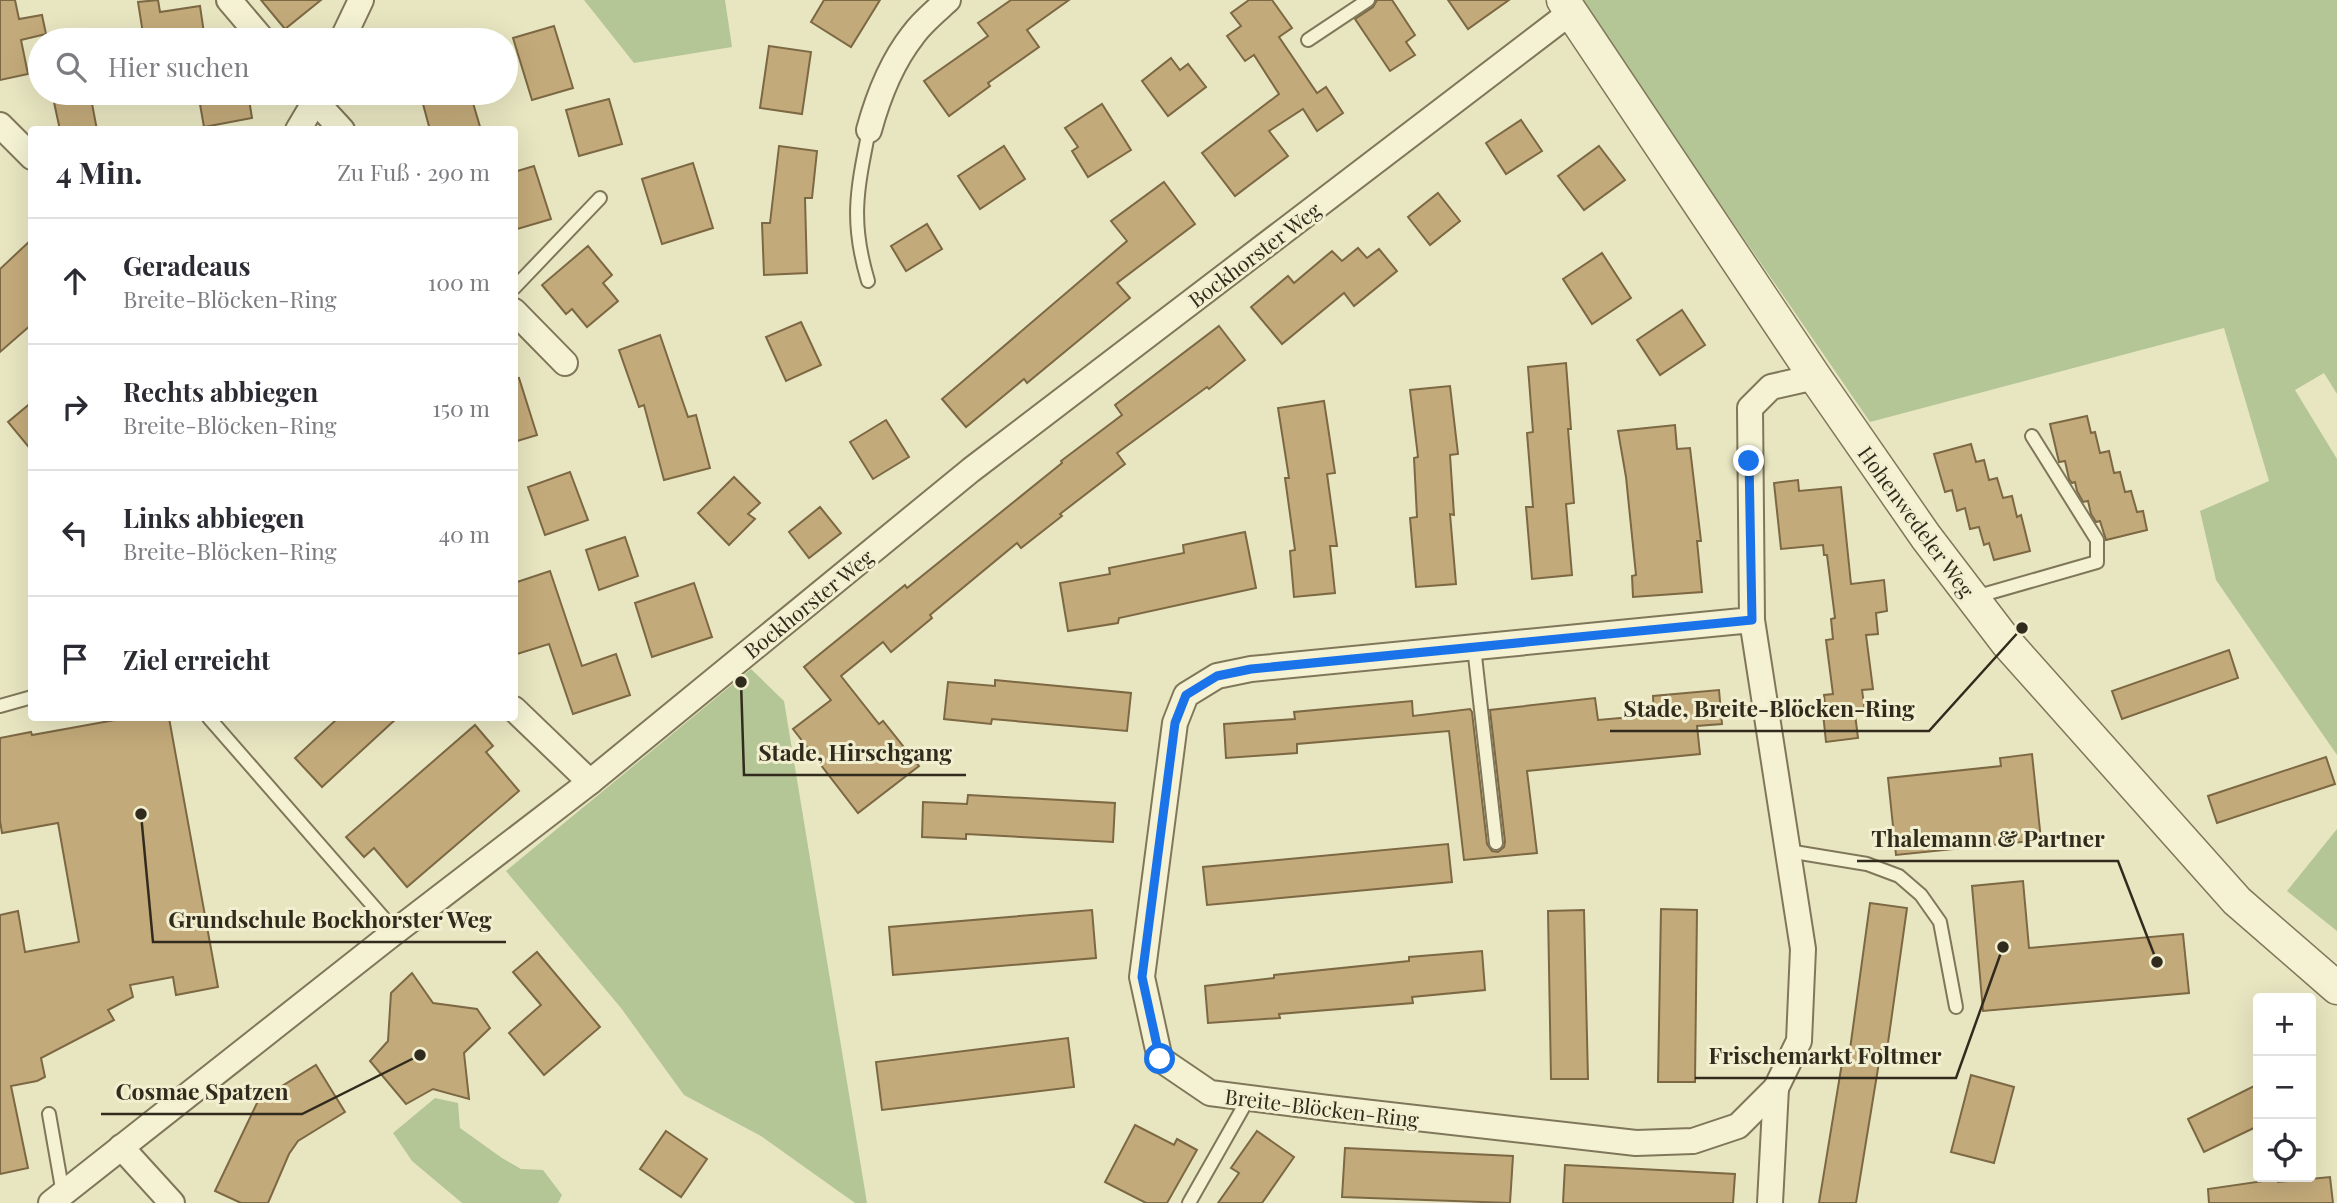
<!DOCTYPE html>
<html lang="de">
<head>
<meta charset="utf-8">
<style>
	:root { --surface:#fff; --page:#f2f2f3; --text:#2b2b33; --muted:#7c7c81; --line:#e1e1e2 }
	body { margin:0; font-family:"Playfair Display",serif; background:var(--page); color:var(--text) }
	.controls { position:absolute; right:21px; bottom:21px; display:grid; overflow:hidden; border-radius:7px; box-shadow:0 7px 28px #0002 }
	.controls button { width:63px; height:63px; display:grid; place-items:center; padding:0; border:0; border-bottom:2px solid var(--line); background:var(--surface); color:var(--text); font:35px sans-serif }
	.stop { position:absolute; width:21px; height:21px; margin:-16px; border:5px solid #1a73e8; border-radius:50%; background:#fff }
	.stop.end { background:#1a73e8; border-color:#fff; box-shadow:0 2px 7px #0008 }
	.list { margin:0; padding:0; list-style:none }
	h2 { display:flex; justify-content:space-between; align-items:center; height:91px; margin:0; padding:0 28px; font-size:30px }
	h2 small { font-size:23px; font-weight:400; color:var(--muted) }
	.list li { display:grid; grid-template-columns:46px 1fr auto; gap:21px; align-items:center; box-sizing:border-box; height:126px; padding:0 28px; border-top:2px solid var(--line) }
	.list b { display:block; font-size:26px; white-space:nowrap }
	.list p { margin:0; font-size:23px; white-space:nowrap; color:var(--muted) }
	.list em { font-size:23px; font-style:normal; color:var(--muted) }
	.icon { flex:none; width:38px; height:38px; fill:none; stroke:currentColor; stroke-width:2; stroke-linecap:round; stroke-linejoin:round }
	.map { position:relative; flex:none; width:2337px; height:1203px; overflow:hidden }
	.search { position:absolute; background:var(--surface); box-shadow:0 7px 28px #0002; left:28px; top:28px; width:490px; height:77px; display:flex; align-items:center; gap:18px; box-sizing:border-box; padding:0 24px; border-radius:38px; color:var(--muted); font-size:26px }
	.panel { position:absolute; background:var(--surface); box-shadow:0 7px 28px #0002; left:28px; top:126px; width:490px; height:595px; border-radius:7px }
	.map>svg:first-child { display:block }
	.green { fill:#b4c596 }
	.building { fill:#c3aa7a; stroke:#7c6843; stroke-width:2 }
	.lines { fill:none; stroke-linecap:round; stroke-linejoin:round }
	.service-casing { stroke:#80775a; stroke-width:16 }
	.minor-casing { stroke:#80775a; stroke-width:28 }
	.tertiary-casing { stroke:#80775a; stroke-width:35 }
	.service { stroke:#f4f2d3; stroke-width:12 }
	.minor { stroke:#f4f2d3; stroke-width:24 }
	.tertiary { stroke:#f4f2d3; stroke-width:32 }
	.route { stroke:#1a73e8; stroke-width:9 }
	.labels { text-anchor:middle; dominant-baseline:central; stroke-width:6; stroke-linejoin:round; paint-order:stroke }
	.street-label { font-size:21px; fill:#312b1d; stroke:#f1efcf }
	.leader { fill:none; stroke:#312b1d; stroke-width:2.5 }
	.callout-dot { fill:#312b1d; stroke:#f1efcf; stroke-width:2.5 }
	.callout-label { font-size:23px; text-anchor:middle; font-weight:bold; fill:#312b1d; stroke:#f1efcf; stroke-width:6; stroke-linejoin:round; paint-order:stroke }
</style>
</head>
<body>
<div class="map">
<svg width="2337" height="1203" viewBox="0 0 2337 1203">
	<rect width="100%" height="100%" fill="#e8e6c1"/>
	<g class="green">
		<polygon points="584,0 725,0 732,47 634,63"/>
		<polygon points="1580,0 2337,0 2337,394 2324,373 2295,390 2337,459 2337,755 2216,580 2200,511 2269,481 2224,328 1870,422"/>
		<polygon points="751,669 784,701 867,1203 855,1203 761,1136 684,1095 621,1008 506,871"/>
		<polygon points="2337,829 2337,931 2287,891"/>
		<polygon points="435,1098 458,1103 460,1128 502,1158 521,1169 543,1170 562,1195 558,1203 462,1203 412,1161 393,1133"/>
	</g>
	<g class="building">
		<polygon points="0,0 15,0 19,19 42,15 46,34 21,40 28,74 0,80"/>
		<polygon points="158,0 160,12 200,6 205,40 144,40 138,2"/>
		<polygon points="261,0 321,0 285,29"/>
		<polygon points="824,0 880,0 851,47 811,22"/>
		<polygon points="1011,0 1069,0 1027,30 1039,47 988,83 990,86 949,116 924,81 988,36 978,23"/>
		<polygon points="1249,0 1272,0 1292,28 1279,37 1317,93 1326,87 1343,113 1317,131 1303,109 1269,131 1288,156 1235,196 1202,153 1279,94 1254,55 1245,61 1227,36 1241,26 1231,13"/>
		<polygon points="1377,0 1392,0 1415,35 1406,42 1415,55 1390,71 1355,19 1373,7"/>
		<polygon points="1448,0 1509,0 1468,29"/>
		<polygon points="554,26 573,88 532,100 513,38"/>
		<polygon points="769,46 811,52 802,114 760,108"/>
		<polygon points="1171,58 1180,70 1188,64 1206,87 1168,116 1142,81"/>
		<polygon points="52,93 90,93 97,130 60,130"/>
		<polygon points="198,93 248,93 252,118 204,127"/>
		<polygon points="420,93 470,93 481,130 430,130"/>
		<polygon points="609,99 622,144 579,156 566,110"/>
		<polygon points="1102,104 1131,150 1088,177 1072,151 1078,147 1065,128"/>
		<polygon points="1521,120 1542,151 1506,174 1486,143"/>
		<polygon points="779,146 817,151 812,198 805,198 807,273 764,275 762,223 770,223"/>
		<polygon points="1004,146 1025,179 980,209 958,176"/>
		<polygon points="1599,146 1625,180 1584,210 1558,176"/>
		<polygon points="693,163 713,228 662,244 642,179"/>
		<polygon points="534,166 551,219 514,230 514,172"/>
		<polygon points="1164,182 1195,224 1117,283 1130,298 1027,383 1024,379 966,427 942,399 1127,241 1111,221"/>
		<polygon points="1438,193 1460,221 1430,245 1408,217"/>
		<polygon points="927,224 942,249 906,271 891,246"/>
		<polygon points="32,239 32,324 0,352 0,269"/>
		<polygon points="588,246 612,275 603,283 618,301 587,327 572,309 566,314 542,285"/>
		<polygon points="1358,248 1367,258 1379,249 1397,271 1354,306 1344,293 1282,344 1251,307 1288,276 1294,283 1332,251 1342,261"/>
		<polygon points="1602,253 1631,298 1592,324 1563,279"/>
		<polygon points="1682,310 1705,345 1660,375 1637,340"/>
		<polygon points="801,322 821,365 786,381 766,337"/>
		<polygon points="1219,326 1245,360 1209,389 1207,387 1117,453 1125,464 1060,514 1062,516 1021,548 1017,543 930,615 932,618 891,652 883,642 841,676 879,724 883,721 919,766 858,813 793,729 831,700 804,667 905,585 907,588 1062,463 1061,461 1122,415 1115,405"/>
		<polygon points="660,335 688,417 696,415 710,468 664,480 644,405 639,407 619,350"/>
		<polygon points="1566,363 1571,429 1568,429 1574,503 1566,504 1572,575 1532,579 1526,507 1533,507 1527,433 1533,432 1528,367"/>
		<polygon points="519,378 537,435 514,442 514,379"/>
		<polygon points="1450,386 1458,454 1450,455 1454,515 1450,514 1456,584 1416,587 1410,518 1417,517 1414,458 1418,457 1410,390"/>
		<polygon points="1324,401 1335,473 1327,474 1337,546 1330,546 1335,593 1294,597 1290,551 1295,550 1285,478 1289,478 1278,408"/>
		<polygon points="32,402 32,451 8,422"/>
		<polygon points="2087,416 2091,433 2095,432 2100,453 2109,451 2114,473 2120,472 2125,492 2131,491 2137,512 2143,511 2147,530 2106,540 2100,521 2096,522 2091,514 2088,501 2083,502 2077,491 2075,482 2072,483 2069,479 2065,461 2059,462 2050,424"/>
		<polygon points="886,420 909,457 873,479 850,442"/>
		<polygon points="1675,425 1677,449 1690,448 1701,541 1697,541 1702,592 1633,597 1632,576 1636,575 1626,477 1618,431"/>
		<polygon points="1971,444 1976,462 1984,460 1989,480 1997,478 2003,498 2012,496 2017,517 2021,515 2030,551 1994,560 1989,543 1984,545 1979,527 1970,529 1965,508 1957,511 1952,490 1945,492 1934,454"/>
		<polygon points="570,472 588,520 545,535 528,487"/>
		<polygon points="734,477 760,503 748,514 755,519 729,545 698,513"/>
		<polygon points="1798,480 1799,491 1841,487 1851,584 1884,580 1887,611 1876,613 1878,634 1866,635 1873,689 1862,690 1865,712 1855,714 1858,738 1826,742 1823,713 1826,713 1824,695 1833,694 1826,640 1833,639 1831,619 1835,618 1827,555 1824,555 1823,545 1781,549 1774,483"/>
		<polygon points="820,507 841,533 809,558 789,532"/>
		<polygon points="1245,532 1256,588 1119,618 1118,623 1068,631 1060,583 1110,574 1109,568 1184,553 1183,545"/>
		<polygon points="625,537 638,576 599,590 586,550"/>
		<polygon points="550,571 582,666 616,654 630,695 573,714 549,644 514,655 514,583"/>
		<polygon points="694,583 712,637 652,657 635,603"/>
		<polygon points="2229,650 2238,678 2122,719 2112,691"/>
		<polygon points="995,680 1131,693 1127,731 992,719 991,724 944,719 948,682 995,686"/>
		<polygon points="1719,690 1722,724 1697,726 1700,754 1527,771 1537,853 1464,860 1449,731 1297,744 1297,753 1226,758 1224,724 1295,719 1294,712 1412,701 1413,716 1470,709 1472,712 1487,844 1492,851 1498,852 1504,847 1505,842 1490,710 1595,698 1598,720 1654,715 1653,696"/>
		<polygon points="126,718 169,718 218,987 176,995 173,977 130,985 133,997 108,1010 114,1020 41,1058 45,1077 37,1081 11,1086 28,1168 0,1174 0,915 18,911 25,952 79,942 58,823 2,833 0,821 0,738 31,732 32,735"/>
		<polygon points="338,718 397,718 322,787 295,758"/>
		<polygon points="475,725 493,746 486,752 519,791 407,887 374,848 364,857 346,837"/>
		<polygon points="2032,754 2041,840 1896,855 1888,778 2001,766 2000,758"/>
		<polygon points="2326,757 2335,784 2217,823 2208,796"/>
		<polygon points="968,795 1115,803 1113,842 966,834 966,839 922,837 923,802 967,804"/>
		<polygon points="1448,844 1452,882 1207,905 1203,867"/>
		<polygon points="2023,881 2029,948 2183,934 2189,993 1983,1011 1972,886"/>
		<polygon points="1870,903 1907,908 1887,1050 1881,1050 1856,1203 1819,1203 1842,1063 1848,1064"/>
		<polygon points="1661,909 1697,910 1695,1082 1658,1082"/>
		<polygon points="1092,910 1096,958 893,975 889,927"/>
		<polygon points="1584,910 1588,1079 1551,1079 1548,911"/>
		<polygon points="1482,951 1485,990 1412,997 1413,1003 1279,1014 1280,1018 1208,1023 1205,986 1274,978 1274,975 1409,961 1409,957"/>
		<polygon points="537,952 600,1027 544,1075 509,1033 541,1005 513,972"/>
		<polygon points="412,973 433,1003 477,1009 490,1028 464,1053 469,1099 433,1089 406,1104 370,1061 388,1041 391,993"/>
		<polygon points="1068,1038 1074,1087 882,1110 876,1062"/>
		<polygon points="316,1065 345,1112 298,1141 289,1154 268,1203 241,1203 215,1191 258,1101"/>
		<polygon points="1971,1075 2014,1087 1994,1163 1951,1152"/>
		<polygon points="2258,1084 2258,1126 2204,1152 2188,1119"/>
		<polygon points="1135,1125 1174,1145 1177,1139 1197,1150 1167,1203 1146,1203 1105,1182"/>
		<polygon points="666,1131 707,1159 681,1197 640,1169"/>
		<polygon points="1257,1131 1294,1157 1262,1203 1218,1203 1239,1173 1231,1168"/>
		<polygon points="1345,1148 1513,1156 1510,1203 1342,1197"/>
		<polygon points="1565,1165 1735,1174 1733,1203 1563,1203"/>
		<polygon points="2330,1177 2333,1203 2209,1203 2208,1189 2277,1179 2278,1182"/>
	</g>
	<g class="lines">
		<g class="service-casing">
			<g id="service">
				<polyline points="1308,40 1368,0"/>
				<path d="M 868,281 C 850,221 857,190 869,130"/>
				<polyline points="514,288 600,198"/>
				<polyline points="1975,597 2097,562 2097,540 2032,436"/>
				<polyline points="1474,647 1496,843"/>
				<polyline points="0,706 32,697"/>
				<polyline points="209,718 395,931"/>
				<polyline points="1788,851 1867,864 1899,876 1921,895 1940,922 1956,1007"/>
				<polyline points="49,1114 63,1194"/>
				<polyline points="1189,1203 1248,1099"/>
			</g>
		</g>
		<g class="minor-casing">
			<g id="minor">
				<polyline points="229,0 263,40"/>
				<polyline points="342,40 361,0"/>
				<polyline points="308,93 342,130"/>
				<polyline points="0,125 32,157"/>
				<polyline points="298,130 320,93"/>
				<path d="M 869,130 C 878,97 891,63 913,35 C 922,22 936,11 948,0"/>
				<polyline points="514,311 565,363"/>
				<polyline points="1752,620 1803,949 1799,1041 1776,1088 1738,1126 1693,1141 1636,1143 1328,1108 1210,1093 1160,1059 1142,977 1175,723 1186,695 1217,676 1251,669 1752,620 1750,408 1771,387 1815,377"/>
				<polyline points="514,709 590,782"/>
				<polyline points="121,1147 172,1203"/>
				<polyline points="51,1203 387,938 590,782 971,470 1571,12"/>
				<polyline points="1770,1203 1776,1088"/>
			</g>
		</g>
		<g class="tertiary-casing">
			<polyline id="tertiary" points="1563,0 1815,377 1926,537 2007,643 2237,901 2337,988"/>
		</g>
		<use href="#service" class="service"/>
		<use href="#minor" class="minor"/>
		<use href="#tertiary" class="tertiary"/>
	</g>
	<g class="lines">
		<polyline class="route" points="1160,1059 1142,977 1175,723 1186,695 1217,676 1251,669 1752,620 1749,461"/>
	</g>
	<g class="labels">
		<g class="street-label">
			<text transform="translate(1254 254) rotate(-37)">Bockhorster Weg</text>
			<text transform="translate(1917 521) rotate(54)">Hohenwedeler Weg</text>
			<text transform="translate(808 603) rotate(-39)">Bockhorster Weg</text>
			<text transform="translate(1322 1107) rotate(7)">Breite-Blöcken-Ring</text>
		</g>
	</g>
	<path class="leader" d="M2022 628L1929 731H1610M741 682L744 775H966M2157 962L2118 861H1857M141 814L153 942H506M2003 947L1956 1078H1695M420 1055L302 1114H101"/>
	<g class="callout-dot">
		<circle cx="2022" cy="628" r="7"/>
		<circle cx="741" cy="682" r="7"/>
		<circle cx="2157" cy="962" r="7"/>
		<circle cx="141" cy="814" r="7"/>
		<circle cx="2003" cy="947" r="7"/>
		<circle cx="420" cy="1055" r="7"/>
	</g>
	<g class="callout-label">
		<text x="1769" y="717">Stade, Breite-Blöcken-Ring</text>
		<text x="855" y="761">Stade, Hirschgang</text>
		<text x="1988" y="847">Thalemann &amp; Partner</text>
		<text x="330" y="928">Grundschule Bockhorster Weg</text>
		<text x="1825" y="1064">Frischemarkt Foltmer</text>
		<text x="202" y="1100">Cosmae Spatzen</text>
	</g>
</svg>
<div class="controls">
<button>+</button>
<button>−</button>
<button><svg class="icon" aria-label="locate" viewBox="0 0 24 24"><circle cx="12" cy="12" r="6"/><path d="M12 2v4M12 18v4M2 12h4M18 12h4"/></svg></button>
</div>
<div class="stop" style="left:1160px;top:1059px"></div>
<div class="stop end" style="left:1749px;top:461px"></div>
<div class="search"><svg class="icon" aria-label="search" viewBox="0 0 24 24"><circle cx="10" cy="10" r="6"/><path d="M15 15l6 6"/></svg>Hier suchen</div>
<section class="panel">
<h2>4 Min.<small>Zu Fuß · 290 m</small></h2>
<ul class="list">
<li><svg class="icon" aria-label="ahead" viewBox="0 0 24 24"><path d="M12 20V5M6 11l6-6 6 6"/></svg><div><b>Geradeaus</b><p>Breite-Blöcken-Ring</p></div><em>100 m</em></li>
<li><svg class="icon" aria-label="right" viewBox="0 0 24 24"><path d="M7 20v-9h11M14 6l5 5-5 5"/></svg><div><b>Rechts abbiegen</b><p>Breite-Blöcken-Ring</p></div><em>150 m</em></li>
<li><svg class="icon" aria-label="left" viewBox="0 0 24 24"><path d="M17 20v-9H6M10 6l-5 5 5 5"/></svg><div><b>Links abbiegen</b><p>Breite-Blöcken-Ring</p></div><em>40 m</em></li>
<li><svg class="icon" aria-label="arrive" viewBox="0 0 24 24"><path d="M6 21V4h12l-3 4 3 4H6"/></svg><div><b>Ziel erreicht</b></div></li>
</ul>
</section>
</div>
</body>
</html>
